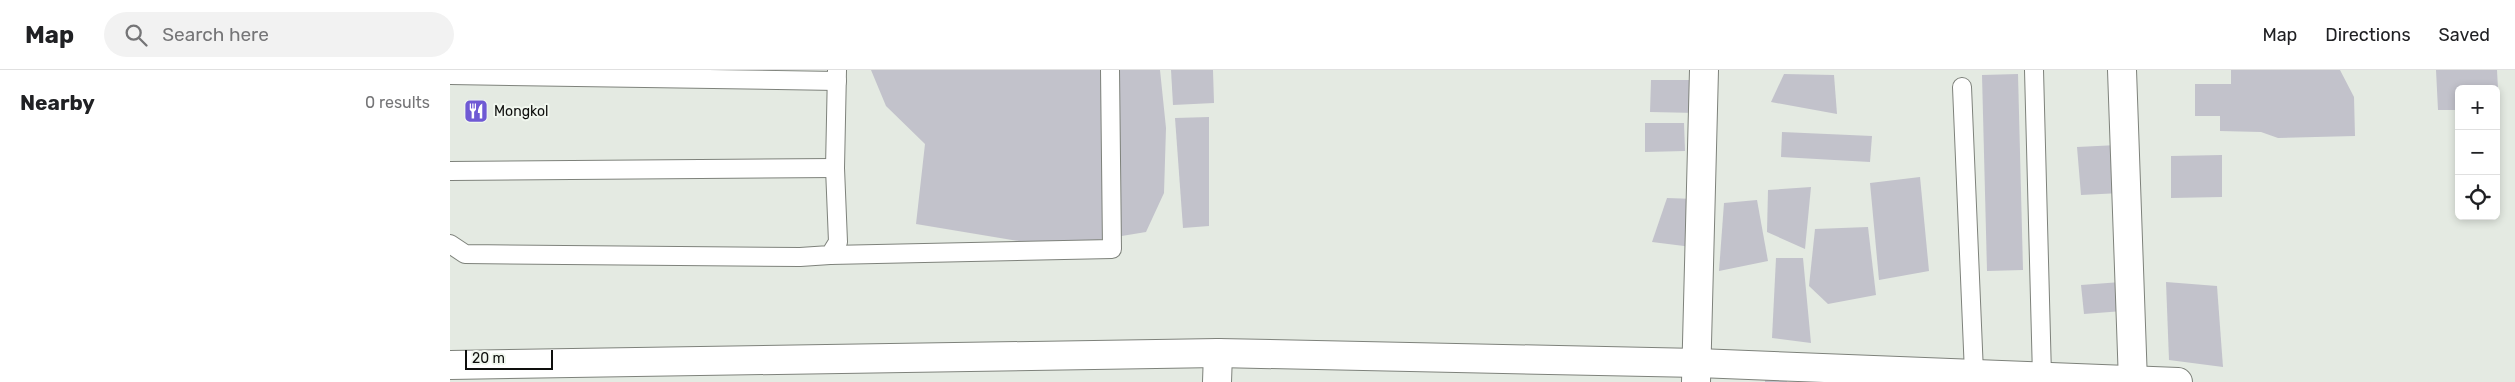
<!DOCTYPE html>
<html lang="en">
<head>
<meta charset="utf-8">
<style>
	:root { --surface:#fff; --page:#f2f2f2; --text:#202124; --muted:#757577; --line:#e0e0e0 }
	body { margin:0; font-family:Rubik,sans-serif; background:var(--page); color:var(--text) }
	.controls { position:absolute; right:15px; top:15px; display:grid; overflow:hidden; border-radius:8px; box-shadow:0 2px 8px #0003 }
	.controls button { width:45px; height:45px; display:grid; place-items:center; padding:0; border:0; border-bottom:1px solid var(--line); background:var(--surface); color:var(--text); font:25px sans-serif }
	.scale { position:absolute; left:15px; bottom:12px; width:88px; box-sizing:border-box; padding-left:5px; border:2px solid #0e0f0d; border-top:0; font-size:14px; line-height:18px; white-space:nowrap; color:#0e0f0d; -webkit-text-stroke:4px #f1f7ef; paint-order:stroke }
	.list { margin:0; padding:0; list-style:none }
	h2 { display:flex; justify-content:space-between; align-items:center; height:65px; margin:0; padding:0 20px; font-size:21px }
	h2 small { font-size:16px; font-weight:400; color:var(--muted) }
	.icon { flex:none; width:28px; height:28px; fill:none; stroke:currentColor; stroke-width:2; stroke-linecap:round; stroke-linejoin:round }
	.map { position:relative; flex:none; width:2065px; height:312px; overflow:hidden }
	header { display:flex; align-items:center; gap:30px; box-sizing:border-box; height:70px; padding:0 25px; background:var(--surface); border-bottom:1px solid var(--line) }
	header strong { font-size:24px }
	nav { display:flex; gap:28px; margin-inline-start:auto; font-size:18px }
	.search { width:350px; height:45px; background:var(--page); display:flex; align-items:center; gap:12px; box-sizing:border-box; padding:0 18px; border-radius:28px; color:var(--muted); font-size:19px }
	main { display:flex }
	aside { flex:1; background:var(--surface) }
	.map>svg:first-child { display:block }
	.building { fill:#c2c2cb }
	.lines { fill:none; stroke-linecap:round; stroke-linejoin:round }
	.lane-casing { stroke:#7e827b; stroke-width:20 }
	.street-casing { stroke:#7e827b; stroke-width:30 }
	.secondary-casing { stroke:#7e827b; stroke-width:30 }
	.lane { stroke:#fff; stroke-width:18 }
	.street { stroke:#fff; stroke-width:28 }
	.secondary { stroke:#fff; stroke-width:28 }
	.labels { text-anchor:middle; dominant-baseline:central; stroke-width:4; stroke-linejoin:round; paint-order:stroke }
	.poi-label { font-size:14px; fill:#0e0f0d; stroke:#f1f7ef; text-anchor:start }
</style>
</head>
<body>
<header>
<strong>Map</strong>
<div class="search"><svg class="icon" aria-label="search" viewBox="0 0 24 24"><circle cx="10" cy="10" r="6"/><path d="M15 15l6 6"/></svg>Search here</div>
<nav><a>Map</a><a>Directions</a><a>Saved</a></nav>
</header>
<main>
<aside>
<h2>Nearby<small>0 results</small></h2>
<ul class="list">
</ul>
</aside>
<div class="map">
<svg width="2065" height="312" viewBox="0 0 2065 312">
	<rect width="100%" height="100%" fill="#e4eae2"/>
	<g class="building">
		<polygon points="421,0 710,0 716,58 714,123 696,162 605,177 466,154 475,74 436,36"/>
		<polygon points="721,0 763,0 764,33 723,35"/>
		<polygon points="1781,0 1890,0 1904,27 1905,66 1828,68 1811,62 1770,61 1770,46 1745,46 1745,14 1781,14"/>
		<polygon points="1986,0 2047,0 2048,19 2009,19 2009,40 1988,40"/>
		<polygon points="1334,4 1384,5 1387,44 1321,32"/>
		<polygon points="1568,4 1573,200 1537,201 1532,5"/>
		<polygon points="1201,10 1248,10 1247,43 1200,42"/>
		<polygon points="759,47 759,156 733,158 725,48"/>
		<polygon points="1195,53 1234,53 1235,81 1195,82"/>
		<polygon points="1332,62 1422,66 1420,92 1331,87"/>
		<polygon points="1668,75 1671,123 1631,125 1627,77"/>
		<polygon points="1772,85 1772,127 1721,128 1721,86"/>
		<polygon points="1470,107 1479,201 1429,210 1420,113"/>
		<polygon points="1361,117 1355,179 1317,162 1318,120"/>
		<polygon points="1217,128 1246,129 1242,177 1202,172"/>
		<polygon points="1307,130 1318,191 1269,201 1274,133"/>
		<polygon points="1418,157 1426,225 1378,234 1359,216 1365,159"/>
		<polygon points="1326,188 1353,188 1361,273 1322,268"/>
		<polygon points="1671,212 1673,241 1634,244 1631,215"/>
		<polygon points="1716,212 1767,216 1773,297 1719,290"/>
		<rect x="1315" y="310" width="22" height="2"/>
	</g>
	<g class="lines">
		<g class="lane-casing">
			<g id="lane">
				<polyline points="1584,0 1592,306"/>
				<polyline points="0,5 387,11"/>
				<polyline points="1512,17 1524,303"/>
				<polyline points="0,101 385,98"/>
				<polyline points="0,174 15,184 350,187 380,185 388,172 385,98 387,0"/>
				<polyline points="380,185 662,179 660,0"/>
			</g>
		</g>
		<g class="street-casing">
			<g id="street">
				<polyline points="1672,0 1683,312"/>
				<polyline points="767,312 768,283"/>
				<polyline points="1246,312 1254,0"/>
			</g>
		</g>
		<g class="secondary-casing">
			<polyline id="secondary" points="0,295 768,283 1248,293 1728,312"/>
		</g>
		<use href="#lane" class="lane"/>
		<use href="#street" class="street"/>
		<use href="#secondary" class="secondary"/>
	</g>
	<defs>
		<g id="restaurant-square" transform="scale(1.25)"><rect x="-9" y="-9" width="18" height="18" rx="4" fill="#6f5ad4" stroke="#f1f7ef"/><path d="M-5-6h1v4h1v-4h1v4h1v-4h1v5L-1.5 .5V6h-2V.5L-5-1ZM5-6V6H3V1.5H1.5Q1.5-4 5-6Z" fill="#fff"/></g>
	</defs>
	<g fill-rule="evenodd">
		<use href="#restaurant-square" x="26" y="41"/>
	</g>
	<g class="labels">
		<g class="poi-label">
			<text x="44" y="41">Mongkol</text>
		</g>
	</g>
</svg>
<div class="controls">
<button>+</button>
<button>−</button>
<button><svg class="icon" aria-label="locate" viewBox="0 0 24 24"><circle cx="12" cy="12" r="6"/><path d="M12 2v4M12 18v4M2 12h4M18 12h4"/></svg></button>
</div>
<div class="scale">20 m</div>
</div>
</main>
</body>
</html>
